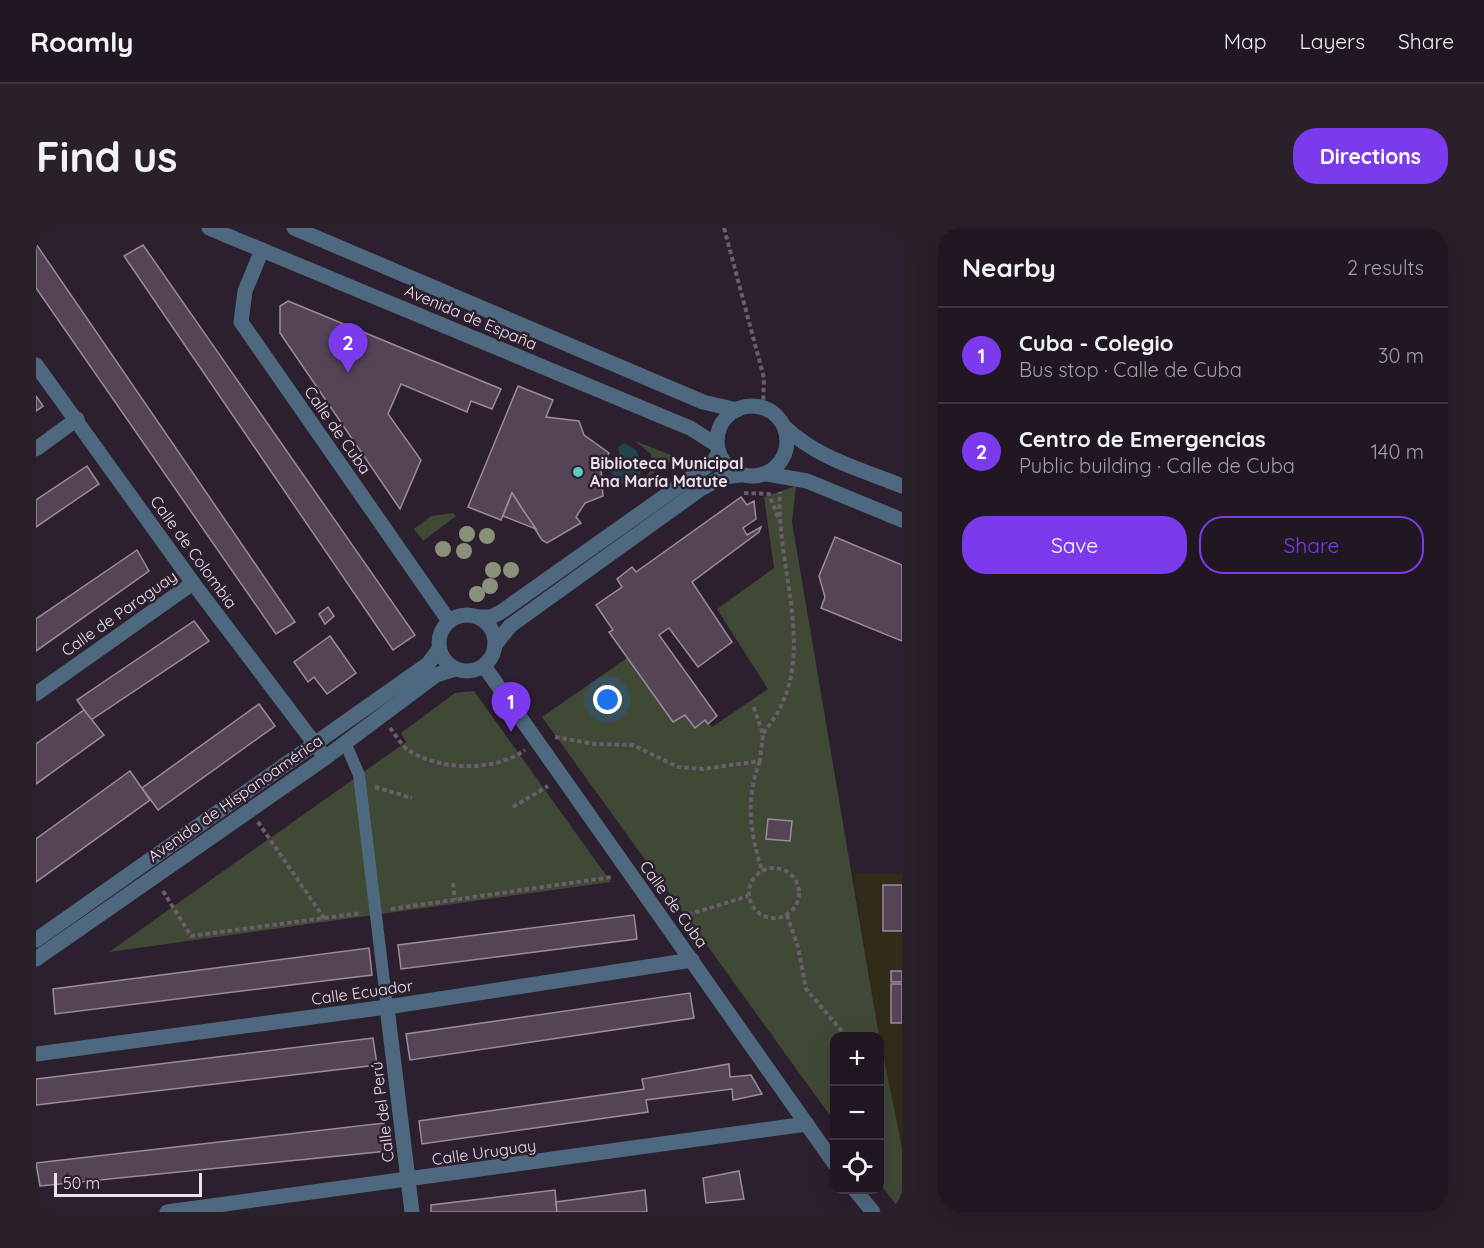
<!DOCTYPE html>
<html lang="en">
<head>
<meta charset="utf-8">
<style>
	:root { --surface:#211722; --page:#29202a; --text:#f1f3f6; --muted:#a29fa5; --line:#3e3640; --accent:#7c3aed }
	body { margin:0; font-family:Quicksand,sans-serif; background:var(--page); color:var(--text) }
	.controls { position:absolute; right:18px; bottom:18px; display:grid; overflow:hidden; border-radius:12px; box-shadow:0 6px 24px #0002 }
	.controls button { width:54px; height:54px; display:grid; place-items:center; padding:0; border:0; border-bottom:2px solid var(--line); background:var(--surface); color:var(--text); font:30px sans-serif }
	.scale { position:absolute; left:18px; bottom:15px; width:148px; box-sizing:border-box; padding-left:6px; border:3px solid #ebe1ec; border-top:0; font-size:16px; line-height:21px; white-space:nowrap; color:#ebe1ec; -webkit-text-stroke:4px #2c1f2e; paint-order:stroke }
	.you { position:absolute; left:572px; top:472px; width:21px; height:21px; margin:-15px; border:4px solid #fff; border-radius:50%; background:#1a73e8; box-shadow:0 0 0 9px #1a73e833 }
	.badge { display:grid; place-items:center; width:39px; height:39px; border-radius:50%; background:var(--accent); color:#fff; font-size:20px; font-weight:700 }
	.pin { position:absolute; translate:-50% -50px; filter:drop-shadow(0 2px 3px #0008) }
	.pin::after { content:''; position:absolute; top:32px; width:21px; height:18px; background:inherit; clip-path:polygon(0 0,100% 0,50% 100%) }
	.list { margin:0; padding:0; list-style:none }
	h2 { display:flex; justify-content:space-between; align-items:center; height:78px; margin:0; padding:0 24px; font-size:26px }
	h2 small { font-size:20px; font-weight:400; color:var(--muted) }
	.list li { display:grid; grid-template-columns:39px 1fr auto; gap:18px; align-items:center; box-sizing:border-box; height:96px; padding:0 24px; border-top:2px solid var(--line) }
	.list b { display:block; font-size:22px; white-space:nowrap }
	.list p { margin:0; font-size:20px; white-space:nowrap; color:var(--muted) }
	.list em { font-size:20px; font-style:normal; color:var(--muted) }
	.actions { display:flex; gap:12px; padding:18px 24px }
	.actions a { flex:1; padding:14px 0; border:2px solid var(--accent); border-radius:24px; text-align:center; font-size:21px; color:var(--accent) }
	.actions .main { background:var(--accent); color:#fff }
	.icon { flex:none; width:33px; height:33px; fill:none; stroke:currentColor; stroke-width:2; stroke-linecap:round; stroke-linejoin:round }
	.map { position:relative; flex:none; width:866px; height:984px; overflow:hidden; border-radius:24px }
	header { display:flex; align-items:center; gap:36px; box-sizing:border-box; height:84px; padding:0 30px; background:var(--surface); border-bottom:2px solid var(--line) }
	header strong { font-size:28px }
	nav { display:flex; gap:33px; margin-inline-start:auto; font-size:21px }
	.intro { display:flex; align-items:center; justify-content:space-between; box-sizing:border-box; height:144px; padding:0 36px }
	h1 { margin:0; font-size:42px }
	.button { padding:15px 27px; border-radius:24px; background:var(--accent); color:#fff; font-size:21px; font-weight:700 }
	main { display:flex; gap:36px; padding:0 36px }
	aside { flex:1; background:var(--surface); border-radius:24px; box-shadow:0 6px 24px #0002 }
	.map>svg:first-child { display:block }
	.education { fill:#332b1a }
	.green { fill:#404836 }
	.water { fill:#224352 }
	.building { fill:#544456; stroke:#9c8b9e; stroke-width:1.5 }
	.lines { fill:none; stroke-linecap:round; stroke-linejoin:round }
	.path { stroke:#6a5e6b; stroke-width:4; stroke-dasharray:4.5 3; stroke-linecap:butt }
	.pedestrian { stroke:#4e697f; stroke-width:12 }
	.minor { stroke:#4e697f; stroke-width:15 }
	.tertiary { stroke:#4e697f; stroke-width:15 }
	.tree { fill:#89917a }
	.poi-dot { fill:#5acebd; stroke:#2c1f2e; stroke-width:2 }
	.labels { text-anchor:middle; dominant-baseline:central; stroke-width:5; stroke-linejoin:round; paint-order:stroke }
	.street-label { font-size:16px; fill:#ebe1ec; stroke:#2c1f2e }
	.poi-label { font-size:16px; font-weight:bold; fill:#ebe1ec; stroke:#2c1f2e; text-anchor:start }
</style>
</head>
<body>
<header>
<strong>Roamly</strong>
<nav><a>Map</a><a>Layers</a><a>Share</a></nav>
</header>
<div class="intro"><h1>Find us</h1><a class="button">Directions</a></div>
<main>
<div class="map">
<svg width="866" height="984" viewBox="0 0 866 984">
	<rect width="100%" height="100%" fill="#2c1f2e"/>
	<polygon class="education" points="817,646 866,646 866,918 849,848"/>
	<g class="green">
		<polygon points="599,213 640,229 606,253 617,240 615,226"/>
		<polygon points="760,258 756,294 843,808 798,808 798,893 506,489 591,430 637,494 649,487 659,499 669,492 676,499 732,461 681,381 738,340 728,269"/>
		<polygon points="417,285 420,288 387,313 378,301 395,288"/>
		<polygon points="438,463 575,654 73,724 370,514 365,505 419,465"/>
		<polygon points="844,811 866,920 866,984 844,956"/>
	</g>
	<polygon class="water" points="588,215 600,222 607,238 603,248 593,258 582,255 576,245 584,231 582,219"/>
	<g class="building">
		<polygon points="0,16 259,394 240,406 0,60"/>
		<polygon points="107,17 379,407 357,422 88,28"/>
		<polygon points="252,73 465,161 456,181 435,173 431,184 365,156 352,186 385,232 364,281 244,105 244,78"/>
		<polygon points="482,158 517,172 510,189 543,193 548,207 573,225 565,239 567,268 549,275 540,289 545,295 511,315 506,312 476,265 465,292 432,279"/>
		<polygon points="0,168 7,178 0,183"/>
		<polygon points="51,238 63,256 0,299 0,272"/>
		<polygon points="476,265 485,279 500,301 467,288"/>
		<polygon points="705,269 711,277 718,273 720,291 707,300 711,307 725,299 723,304 656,354 696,414 662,439 633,400 623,407 681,488 672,496 669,492 659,500 649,487 637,494 573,404 577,402 560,377 586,359 581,351 596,339 600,344"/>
		<polygon points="799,309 866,337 866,413 785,380 789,369 783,348"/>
		<polygon points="101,322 113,343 0,423 0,391"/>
		<polygon points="292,379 298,388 289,396 283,386"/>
		<polygon points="158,393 173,413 55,492 41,472"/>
		<polygon points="294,408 320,445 291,466 278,449 272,454 258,434"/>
		<polygon points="223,476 239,498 122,582 106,560"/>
		<polygon points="48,482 68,507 0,556 0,516"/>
		<polygon points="94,543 114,572 0,654 0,611"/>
		<polygon points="732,591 756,593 754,613 730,611"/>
		<rect x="847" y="657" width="19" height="46"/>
		<polygon points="598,687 601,711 365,741 362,717"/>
		<polygon points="333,720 336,747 19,786 17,761"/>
		<rect x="855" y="743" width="11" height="11"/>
		<rect x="855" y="756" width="11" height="39"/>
		<polygon points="654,765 658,790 374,832 370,806"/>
		<polygon points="337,810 341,837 0,877 0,851"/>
		<polygon points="693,836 694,849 715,847 726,866 697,872 696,861 610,872 612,884 386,916 383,893 608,861 606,851"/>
		<polygon points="348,895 352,923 4,958 0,935"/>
		<polygon points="703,943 708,971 670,975 667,950"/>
		<polygon points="519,962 521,984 395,984 395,977"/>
		<polygon points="609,962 611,984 521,984 520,974"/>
	</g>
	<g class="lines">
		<g class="path">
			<polyline points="688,0 728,150 727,179"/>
			<polyline points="708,265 733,266 742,289"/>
			<path d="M 354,500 C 360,507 365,517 372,522 C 404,543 459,544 489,522"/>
			<path d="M 727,505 C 788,436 739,344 744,264"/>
			<polyline points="519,509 559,516 597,517 642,539 667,541 724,533 727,506 717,477"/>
			<path d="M 724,533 C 709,572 714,604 726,643"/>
			<polyline points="339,559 376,570"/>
			<polyline points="477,579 512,558"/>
			<polyline points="222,594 288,690"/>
			<circle cx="738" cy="665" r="25"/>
			<polyline points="417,655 419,672"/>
			<polyline points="127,663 155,708 326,685"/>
			<polyline points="355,681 576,649"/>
			<polyline points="751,687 762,719 770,761 810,808"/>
			<polyline points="645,689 712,668"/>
		</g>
		<polyline class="pedestrian" points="309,514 323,547 351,779"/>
		<g class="minor">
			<polyline points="226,22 209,63 205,94 413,393"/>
			<polyline points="0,137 157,355 285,524"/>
			<polyline points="0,221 41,191"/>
			<circle cx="431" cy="415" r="28"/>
			<polyline points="442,389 455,389 465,384 677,234 683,224"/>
			<polyline points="459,417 474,398 666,260 687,249 704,247"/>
			<polyline points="448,438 798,935"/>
			<polyline points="0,466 157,355"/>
			<polyline points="0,712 392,436 403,421"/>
			<polyline points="0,731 289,530 400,447 419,441"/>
			<polyline points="351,779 376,984"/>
			<polyline points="0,826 351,779 656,732"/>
			<polyline points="819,962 837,984"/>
			<polyline points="131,984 771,896"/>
		</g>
		<g class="tertiary">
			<polyline points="173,0 654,200 681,217"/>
			<polyline points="258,0 667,174 701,182"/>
			<circle cx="716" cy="213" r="35"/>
			<path d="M 749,199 C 780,230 827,242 866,258"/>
			<polyline points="731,246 771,253 866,292"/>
		</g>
	</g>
	<g class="tree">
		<circle cx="431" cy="306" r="8"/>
		<circle cx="451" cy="308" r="8"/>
		<circle cx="407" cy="321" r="8"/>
		<circle cx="428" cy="323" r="8"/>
		<circle cx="457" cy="342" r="8"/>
		<circle cx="475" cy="342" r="8"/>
		<circle cx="454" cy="358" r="8"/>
		<circle cx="441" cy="366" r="8"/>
	</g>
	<circle class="poi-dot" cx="542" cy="244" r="6"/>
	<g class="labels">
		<g class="street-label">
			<text transform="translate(435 89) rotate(23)">Avenida de España</text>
			<text transform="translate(302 202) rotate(55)">Calle de Cuba</text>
			<text transform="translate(158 324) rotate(54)">Calle de Colombia</text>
			<text transform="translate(83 385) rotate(-35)">Calle de Paraguay</text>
			<text transform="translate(199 570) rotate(-35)">Avenida de Hispanoamérica</text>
			<text transform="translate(638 676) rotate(54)">Calle de Cuba</text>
			<text transform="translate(326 764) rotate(-8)">Calle Ecuador</text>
			<text transform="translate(346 884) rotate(-97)">Calle del Perú</text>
			<text transform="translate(448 924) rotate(-8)">Calle Uruguay</text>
		</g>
		<g class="poi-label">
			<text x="554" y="235">Biblioteca Municipal<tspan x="554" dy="18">Ana María Matute</tspan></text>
		</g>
	</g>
</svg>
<div class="controls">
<button>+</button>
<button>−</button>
<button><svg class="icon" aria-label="locate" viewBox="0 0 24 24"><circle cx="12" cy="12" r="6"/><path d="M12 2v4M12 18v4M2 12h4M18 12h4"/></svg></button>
</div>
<div class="scale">50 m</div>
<div class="you"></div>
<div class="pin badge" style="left:475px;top:504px">1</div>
<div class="pin badge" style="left:312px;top:145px">2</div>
</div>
<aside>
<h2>Nearby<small>2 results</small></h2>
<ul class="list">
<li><span class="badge">1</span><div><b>Cuba - Colegio</b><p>Bus stop · Calle de Cuba</p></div><em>30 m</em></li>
<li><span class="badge">2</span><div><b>Centro de Emergencias</b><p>Public building · Calle de Cuba</p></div><em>140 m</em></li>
</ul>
<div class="actions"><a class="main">Save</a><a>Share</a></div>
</aside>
</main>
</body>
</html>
